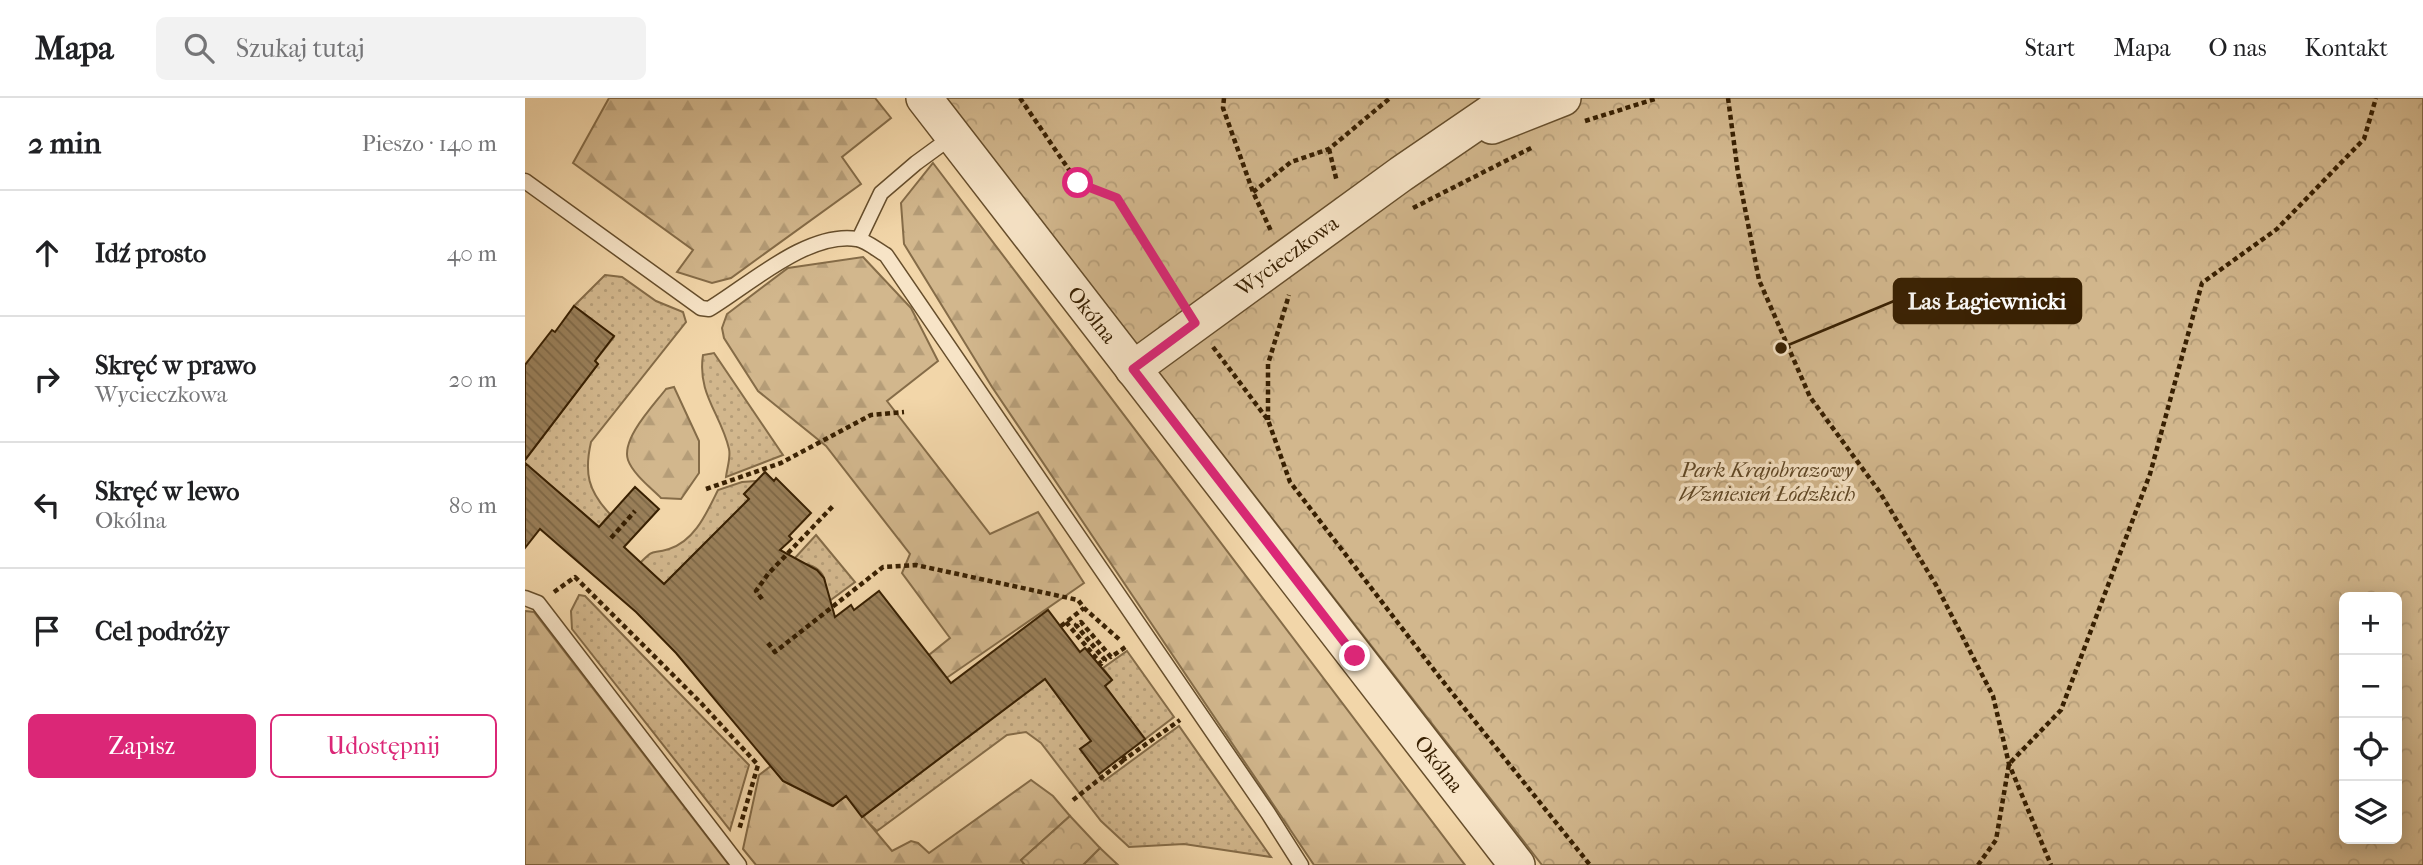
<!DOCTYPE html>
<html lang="pl">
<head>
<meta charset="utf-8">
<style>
	:root { --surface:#fff; --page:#f2f2f2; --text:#202124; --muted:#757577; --line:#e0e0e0; --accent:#db2777 }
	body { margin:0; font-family:"IM FELL French Canon",serif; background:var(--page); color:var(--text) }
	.controls { position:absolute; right:21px; bottom:21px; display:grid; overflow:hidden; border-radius:10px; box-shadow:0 4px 18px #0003 }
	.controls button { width:63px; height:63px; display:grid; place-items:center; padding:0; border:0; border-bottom:2px solid var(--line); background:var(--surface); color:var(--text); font:35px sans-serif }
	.stop { position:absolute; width:21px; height:21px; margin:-16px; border:5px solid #db2777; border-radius:50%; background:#fff }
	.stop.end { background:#db2777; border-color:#fff; box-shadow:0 2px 7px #0008 }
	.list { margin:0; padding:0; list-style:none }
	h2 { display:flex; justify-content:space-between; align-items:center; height:91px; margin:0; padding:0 28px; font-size:30px }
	h2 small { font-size:23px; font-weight:400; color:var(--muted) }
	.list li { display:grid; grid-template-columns:46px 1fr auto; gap:21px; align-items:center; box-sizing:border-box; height:126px; padding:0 28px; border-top:2px solid var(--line) }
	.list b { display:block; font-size:26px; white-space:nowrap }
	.list p { margin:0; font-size:23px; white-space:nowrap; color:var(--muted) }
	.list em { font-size:23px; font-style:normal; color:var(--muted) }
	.actions { display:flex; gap:14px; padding:21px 28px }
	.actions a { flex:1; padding:16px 0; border:2px solid var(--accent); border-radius:10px; text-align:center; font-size:24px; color:var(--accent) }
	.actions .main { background:var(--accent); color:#fff }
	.icon { flex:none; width:38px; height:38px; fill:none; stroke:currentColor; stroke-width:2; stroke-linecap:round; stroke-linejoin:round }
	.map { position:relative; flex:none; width:1898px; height:767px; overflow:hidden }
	header { display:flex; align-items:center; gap:42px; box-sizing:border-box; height:98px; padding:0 35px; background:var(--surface); border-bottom:2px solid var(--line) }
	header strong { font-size:33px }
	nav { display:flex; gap:38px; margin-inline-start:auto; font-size:24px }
	.search { width:490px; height:63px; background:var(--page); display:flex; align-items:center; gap:18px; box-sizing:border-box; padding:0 24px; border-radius:10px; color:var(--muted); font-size:26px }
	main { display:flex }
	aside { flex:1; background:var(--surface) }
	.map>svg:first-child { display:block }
	.grass { fill:url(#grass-dots); stroke:#856c48; stroke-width:2 }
	.forest { fill:url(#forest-firs); stroke:#856c48; stroke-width:2 }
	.park { fill:url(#park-crowns); stroke:#856c48; stroke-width:2; fill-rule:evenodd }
	.building { fill:url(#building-back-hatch); stroke:#382002; stroke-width:2 }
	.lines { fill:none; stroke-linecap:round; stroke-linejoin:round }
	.service-casing { stroke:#664e2c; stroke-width:17 }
	.tertiary-casing { stroke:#664e2c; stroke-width:38 }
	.path { stroke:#382002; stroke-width:4.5; stroke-dasharray:5 3.5; stroke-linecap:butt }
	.service { stroke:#f7e4c7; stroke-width:14 }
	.tertiary { stroke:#f7e4c7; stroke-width:35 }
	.route { stroke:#db2777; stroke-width:9 }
	.labels { text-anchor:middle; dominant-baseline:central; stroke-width:7; stroke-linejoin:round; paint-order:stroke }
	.street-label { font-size:21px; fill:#382002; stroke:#f7e4c7 }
	.park-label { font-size:21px; font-style:italic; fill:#5e4625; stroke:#f7e4c7 }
	.leader { fill:none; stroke:#382002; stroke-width:2.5 }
	.callout-dot { fill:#382002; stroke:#f7e4c7; stroke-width:2.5 }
	.callout { fill:#382002; stroke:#382002; stroke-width:2.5 }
	.callout-label { font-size:23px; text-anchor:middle; font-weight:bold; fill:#fff }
</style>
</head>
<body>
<header>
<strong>Mapa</strong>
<div class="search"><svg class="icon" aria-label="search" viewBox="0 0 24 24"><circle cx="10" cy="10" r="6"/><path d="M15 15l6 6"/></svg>Szukaj tutaj</div>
<nav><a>Start</a><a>Mapa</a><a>O nas</a><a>Kontakt</a></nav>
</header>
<main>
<aside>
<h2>2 min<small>Pieszo · 140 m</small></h2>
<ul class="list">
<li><svg class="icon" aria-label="ahead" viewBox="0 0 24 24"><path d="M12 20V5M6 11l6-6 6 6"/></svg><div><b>Idź prosto</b></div><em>40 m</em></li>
<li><svg class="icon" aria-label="right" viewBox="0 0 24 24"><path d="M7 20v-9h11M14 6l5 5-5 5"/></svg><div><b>Skręć w prawo</b><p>Wycieczkowa</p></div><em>20 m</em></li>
<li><svg class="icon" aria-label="left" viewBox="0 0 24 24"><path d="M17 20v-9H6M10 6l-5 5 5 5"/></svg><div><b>Skręć w lewo</b><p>Okólna</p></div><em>80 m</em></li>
<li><svg class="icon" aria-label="arrive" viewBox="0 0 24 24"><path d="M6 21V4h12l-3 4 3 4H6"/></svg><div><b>Cel podróży</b></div></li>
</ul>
<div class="actions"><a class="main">Zapisz</a><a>Udostępnij</a></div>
</aside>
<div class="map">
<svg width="1898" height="767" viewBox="0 0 1898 767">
	<defs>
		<pattern id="grass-dots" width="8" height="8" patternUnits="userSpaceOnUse" patternTransform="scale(1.75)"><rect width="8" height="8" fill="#d2b78d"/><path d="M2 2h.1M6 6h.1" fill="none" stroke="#b59d78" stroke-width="1.8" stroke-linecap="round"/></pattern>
		<pattern id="forest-firs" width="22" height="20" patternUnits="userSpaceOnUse" patternTransform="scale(1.75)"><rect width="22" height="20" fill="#d2b78d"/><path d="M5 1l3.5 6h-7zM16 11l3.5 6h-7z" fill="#b59d78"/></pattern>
		<pattern id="park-crowns" width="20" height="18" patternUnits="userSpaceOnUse" patternTransform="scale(1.75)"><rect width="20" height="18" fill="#d2b78d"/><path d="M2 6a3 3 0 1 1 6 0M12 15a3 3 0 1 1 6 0" fill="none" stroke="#b59d78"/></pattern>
		<pattern id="building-back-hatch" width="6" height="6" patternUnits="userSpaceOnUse" patternTransform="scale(1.75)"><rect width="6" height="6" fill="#997f59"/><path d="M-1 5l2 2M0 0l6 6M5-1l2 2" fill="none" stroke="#7e6847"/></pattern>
	</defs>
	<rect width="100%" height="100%" fill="#f2d6a9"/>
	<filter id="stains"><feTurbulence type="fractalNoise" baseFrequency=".00286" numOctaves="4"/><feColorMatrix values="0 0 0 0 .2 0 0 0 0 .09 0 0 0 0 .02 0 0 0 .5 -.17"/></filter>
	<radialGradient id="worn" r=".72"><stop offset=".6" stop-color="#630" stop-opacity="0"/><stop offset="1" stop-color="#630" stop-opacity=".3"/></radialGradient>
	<g class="grass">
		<path d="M 80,177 L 97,179 L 131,203 L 158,214 L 161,224 L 66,344 C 59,375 63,393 85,416 L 74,429 L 0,365 L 0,362 L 73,266 L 70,263 L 89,239 L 49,208 Z"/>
		<path d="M 189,255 L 258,357 L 201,379 C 202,370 206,359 204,351 C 196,316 172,296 178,257 Z"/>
		<path d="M 232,383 L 219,396 L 224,401 L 139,486 L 115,465 C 131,449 125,457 144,451 C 170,443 182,414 193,392 L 217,384 Z"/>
		<path d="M 291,437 L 330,484 L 295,510 C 301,494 306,474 284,467 C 277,465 274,466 269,461 Z"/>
		<polygon points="54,497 60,498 224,667 205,732 47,531 46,513"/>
		<polygon points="602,553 649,619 620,641 580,588 587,582 578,570"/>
		<polygon points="520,581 566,643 555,651 579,683 654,628 746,759 659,746 604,749 576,723 516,645 501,634 482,637 352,733 337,719"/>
	</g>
	<g class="forest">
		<polygon points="84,0 350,0 366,20 317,59 336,86 206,180 187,185 152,174 168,152 48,65"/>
		<polygon points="408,65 940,767 789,767 467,289 379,146 376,105"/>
		<polygon points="338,159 386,210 413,263 362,303 465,436 513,414 559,485 407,590 389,569 425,540 377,475 385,456 301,348 233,293 199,240 197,230 202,216 263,170"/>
		<path d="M 149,289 L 174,343 L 174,375 L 156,401 L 136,400 C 126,390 108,376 103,362 C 96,341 128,308 141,291 Z"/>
		<polygon points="0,513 9,514 204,767 0,767"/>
		<polygon points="246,668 258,683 307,708 321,698 367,753 386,743 393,745 404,755 506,682 528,698 545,718 496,762 500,767 231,767 218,751 234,677"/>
		<polygon points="575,750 593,767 558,767"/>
	</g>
	<g class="park">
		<path d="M 420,0 L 1898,0 L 1898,767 L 1017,767 ZM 1819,499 L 1872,499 L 1872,741 L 1819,741 Z"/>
		<polygon points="545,718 575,750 558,767 500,767 496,762"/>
	</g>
	<g class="building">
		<polygon points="49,208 89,238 70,263 73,266 0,362 0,267 27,232 30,234"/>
		<polygon points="0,365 74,429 110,389 134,411 99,449 139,486 224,401 219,396 240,374 249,383 251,380 286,415 264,438 267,441 255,452 292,472 299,480 310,519 326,507 329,512 354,493 426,585 523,512 555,554 560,550 587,582 580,588 620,641 574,676 555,651 566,643 520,581 337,719 321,698 308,708 258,683 151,555 111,514 15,431 0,450"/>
	</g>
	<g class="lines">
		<g class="service-casing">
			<g id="service">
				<path d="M 0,83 L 176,210 L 184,211 C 224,187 283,133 332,141 C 342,143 352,152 361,157 L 743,715 L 776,767"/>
				<polyline points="334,141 356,95 391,65 428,38"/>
				<polyline points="0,500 13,505 214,767"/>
			</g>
		</g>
		<g class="tertiary-casing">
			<g id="tertiary">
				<polyline points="399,0 992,767"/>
				<polyline points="967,28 1038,0"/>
				<polyline points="608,271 876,76 987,0"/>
			</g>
		</g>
		<g class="path">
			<polyline points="495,0 553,85 592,101 653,199"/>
			<polyline points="699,0 698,10 728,94 746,133"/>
			<polyline points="1203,0 1213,75 1234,182 1285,299 1354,393 1411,487 1468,598 1484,666 1526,767"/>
			<polyline points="1060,23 1133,0"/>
			<polyline points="804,51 812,84"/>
			<polyline points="728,94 766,64 804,51 865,0"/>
			<polyline points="888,110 1008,49"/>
			<polyline points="688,249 743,322 765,384 916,581 1065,767"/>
			<polyline points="743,322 743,266 764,197"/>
			<polyline points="181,391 256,365 346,317 379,314"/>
			<polyline points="86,440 110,413"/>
			<polyline points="29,494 50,479 176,605 233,667 214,732"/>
			<polyline points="237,501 231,493 243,476 308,408"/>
			<polyline points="541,524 576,566 580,562 551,527 556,524 586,559 602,548"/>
			<polyline points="536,528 559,510"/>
			<polyline points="243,545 250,554 358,469 391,467 553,502 559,510 596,543"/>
			<polyline points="598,658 600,661 655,622"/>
			<polyline points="548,702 600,661"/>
			<polyline points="1453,767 1471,742 1484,666 1536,612 1625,376 1677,185 1752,131 1839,41 1851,0"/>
		</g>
		<use href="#service" class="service"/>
		<use href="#tertiary" class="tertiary"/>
	</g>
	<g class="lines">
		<polyline class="route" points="553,85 592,100 670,225 608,271 830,558"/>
	</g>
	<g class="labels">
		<g class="street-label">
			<text transform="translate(762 158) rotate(-36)">Wycieczkowa</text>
			<text transform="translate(567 217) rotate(52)">Okólna</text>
			<text transform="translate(914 666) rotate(52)">Okólna</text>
		</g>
		<g class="park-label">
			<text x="1242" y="372">Park Krajobrazowy<tspan x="1242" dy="24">Wzniesień Łódzkich</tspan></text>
		</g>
	</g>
	<path class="leader" d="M1256 250L1369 203"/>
	<circle class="callout-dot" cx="1256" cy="250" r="7"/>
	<rect class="callout" x="1369" y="181" width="187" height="44" rx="7"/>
	<g class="callout-label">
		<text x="1462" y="211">Las Łagiewnicki</text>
	</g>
	<rect width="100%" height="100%" filter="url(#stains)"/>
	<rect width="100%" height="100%" fill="url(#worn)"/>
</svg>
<div class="controls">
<button>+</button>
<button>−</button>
<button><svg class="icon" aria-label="locate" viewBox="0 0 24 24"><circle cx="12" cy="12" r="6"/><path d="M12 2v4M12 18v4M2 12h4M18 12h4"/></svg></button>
<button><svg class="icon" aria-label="layers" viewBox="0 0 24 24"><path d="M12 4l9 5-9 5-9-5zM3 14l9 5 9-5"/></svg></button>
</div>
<div class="stop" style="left:553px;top:85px"></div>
<div class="stop end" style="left:830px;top:558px"></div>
</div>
</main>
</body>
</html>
